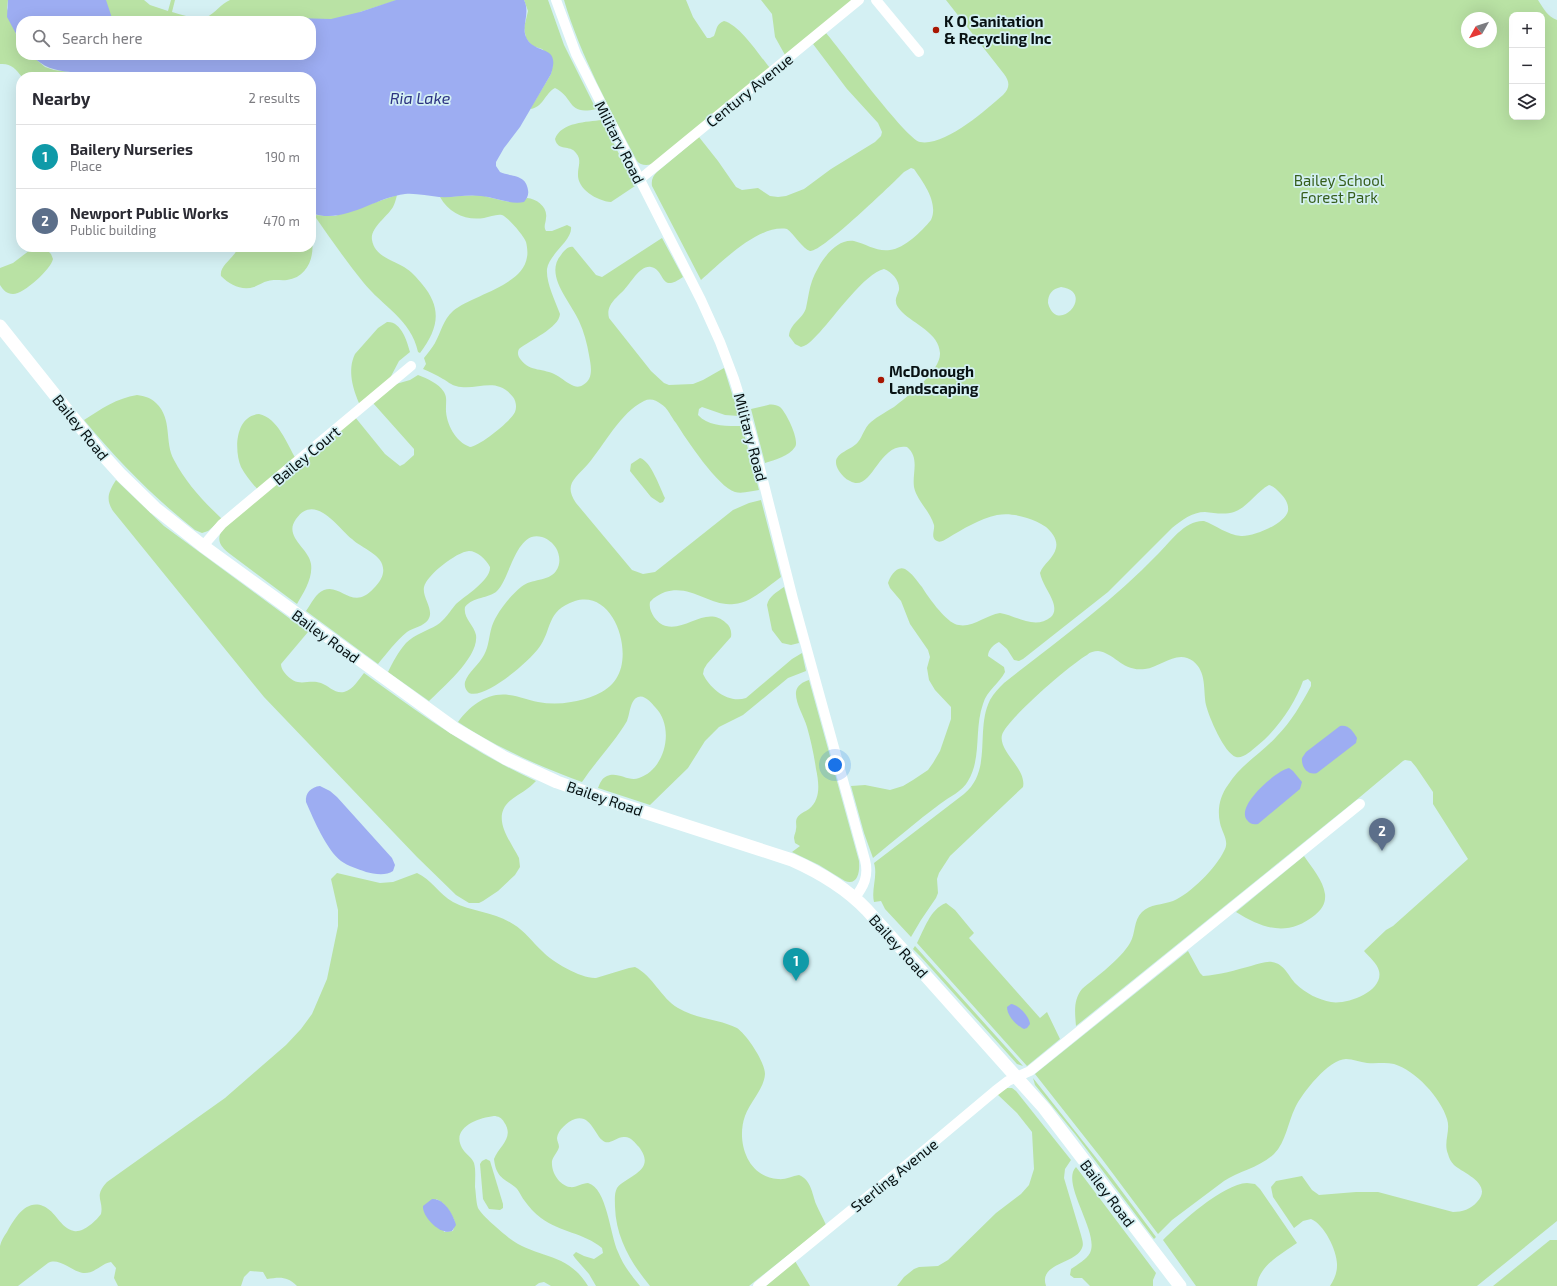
<!DOCTYPE html>
<html lang="en">
<head>
<meta charset="utf-8">
<style>
	:root { --surface:#fff; --page:#f7f7f7; --text:#2b2b33; --muted:#7c7c81; --line:#e1e1e2; --accent:#1a73e8 }
	body { margin:0; font-family:"Exo 2",sans-serif; background:var(--page); color:var(--text) }
	.controls { position:absolute; right:12px; top:12px; display:grid; overflow:hidden; border-radius:8px; box-shadow:0 4px 16px #0002 }
	.controls button { width:36px; height:36px; display:grid; place-items:center; padding:0; border:0; border-bottom:1px solid var(--line); background:var(--surface); color:var(--text); font:20px sans-serif }
	.compass { position:absolute; left:1461px; top:12px; width:36px; height:36px; border-radius:50%; background:var(--surface); box-shadow:0 4px 16px #0002; rotate:231deg }
	.you { position:absolute; left:835px; top:765px; width:14px; height:14px; margin:-10px; border:3px solid #fff; border-radius:50%; background:#1a73e8; box-shadow:0 0 0 6px #1a73e833 }
	.badge { display:grid; place-items:center; width:26px; height:26px; border-radius:50%; background:var(--accent); color:#fff; font-size:13px; font-weight:700 }
	.pin { position:absolute; translate:-50% -33px; filter:drop-shadow(0 1px 2px #0008) }
	.pin::after { content:''; position:absolute; top:21px; width:14px; height:12px; background:inherit; clip-path:polygon(0 0,100% 0,50% 100%) }
	.list { margin:0; padding:0; list-style:none }
	h2 { display:flex; justify-content:space-between; align-items:center; height:52px; margin:0; padding:0 16px; font-size:17px }
	h2 small { font-size:13px; font-weight:400; color:var(--muted) }
	.list li { display:grid; grid-template-columns:26px 1fr auto; gap:12px; align-items:center; box-sizing:border-box; height:64px; padding:0 16px; border-top:1px solid var(--line) }
	.list b { display:block; font-size:15px; white-space:nowrap }
	.list p { margin:0; font-size:13px; white-space:nowrap; color:var(--muted) }
	.list em { font-size:13px; font-style:normal; color:var(--muted) }
	.icon { flex:none; width:22px; height:22px; fill:none; stroke:currentColor; stroke-width:2; stroke-linecap:round; stroke-linejoin:round }
	.map { position:relative; flex:none; width:1557px; height:1286px; overflow:hidden }
	.search { position:absolute; background:var(--surface); box-shadow:0 4px 16px #0002; left:16px; top:16px; width:300px; height:44px; display:flex; align-items:center; gap:10px; box-sizing:border-box; padding:0 14px; border-radius:16px; color:var(--muted); font-size:15px }
	.panel { position:absolute; background:var(--surface); box-shadow:0 4px 16px #0002; left:16px; top:72px; width:300px; height:180px; border-radius:16px }
	.map>svg:first-child { display:block }
	.green { fill:#b9e2a4; fill-rule:evenodd }
	.water { fill:#9dadf2 }
	.lines { fill:none; stroke-linecap:round; stroke-linejoin:round }
	.minor { stroke:#fff; stroke-width:10 }
	.major { stroke:#fff; stroke-width:13 }
	.poi-dot { fill:#a81701; stroke:#d4f0f3; stroke-width:1.5 }
	.labels { text-anchor:middle; dominant-baseline:central; stroke-width:3.5; stroke-linejoin:round; paint-order:stroke }
	.poi-label { font-size:15px; font-weight:bold; fill:#071112; stroke:#d4f0f3; text-anchor:start }
	.street-label { font-size:15px; fill:#071112; stroke:#d4f0f3 }
	.park-label { font-size:15px; fill:#365e1c; stroke:#d4f0f3 }
	.water-label { font-size:16px; font-style:italic; fill:#2c3382; stroke:#d4f0f3 }
</style>
</head>
<body>
<div class="map">
<svg width="1557" height="1286" viewBox="0 0 1557 1286">
	<rect width="100%" height="100%" fill="#d4f0f3"/>
	<g class="green">
		<path d="M 0,0 L 8,0 L 7,8 L 17,37 L 21,43 L 21,55 L 31,55 L 45,67 L 54,70 L 70,72 L 63,55 L 308,55 L 281,77 L 22,77 C 16,69 11,63 0,64 Z"/>
		<path d="M 18,0 L 144,0 L 150,5 L 168,11 L 171,0 L 175,0 L 172,12 C 180,14 199,21 207,17 C 215,13 221,4 230,0 L 398,0 L 360,12 L 311,52 L 311,21 L 35,21 Z"/>
		<path d="M 524,0 L 548,0 L 564,45 L 596,109 C 567,116 574,97 555,88 C 545,93 543,108 530,109 L 551,74 L 553,63 L 552,59 L 542,49 L 532,46 L 526,38 L 524,28 L 528,11 Z"/>
		<path d="M 564,0 L 686,0 L 693,17 L 707,38 L 710,38 L 714,36 C 717,29 716,24 724,21 C 740,25 759,55 770,68 L 652,164 C 646,166 640,165 637,161 C 610,109 581,57 564,0 Z"/>
		<polygon points="761,0 853,0 785,55 775,37 772,14"/>
		<path d="M 946,0 L 1538,0 C 1543,8 1548,17 1557,20 L 1557,1221 L 1477,1286 L 1330,1286 C 1334,1280 1337,1273 1337,1266 C 1338,1252 1324,1224 1311,1219 L 1303,1221 L 1294,1228 L 1273,1197 L 1271,1187 L 1276,1181 L 1302,1176 L 1312,1190 L 1319,1195 L 1356,1192 L 1378,1192 L 1453,1212 C 1462,1212 1471,1209 1477,1202 C 1494,1184 1463,1173 1454,1165 C 1451,1162 1449,1158 1448,1154 C 1443,1142 1451,1131 1447,1119 C 1441,1098 1415,1070 1394,1064 C 1385,1062 1376,1064 1367,1063 C 1360,1062 1353,1059 1346,1059 C 1329,1059 1302,1093 1295,1108 C 1288,1122 1286,1142 1274,1154 C 1259,1168 1239,1171 1224,1181 L 1172,1220 L 1158,1234 L 1102,1159 L 1035,1074 L 1188,951 L 1200,973 L 1203,976 C 1219,975 1236,970 1251,966 C 1258,964 1266,961 1272,962 C 1285,964 1288,976 1296,984 C 1305,993 1319,1000 1331,1002 C 1347,1005 1384,991 1379,971 C 1377,963 1369,957 1364,951 L 1386,930 L 1393,926 L 1468,859 L 1433,804 L 1433,792 L 1416,767 L 1411,761 L 1405,760 L 1403,761 L 1360,797 L 1076,1026 C 1075,1013 1073,1000 1082,989 C 1097,976 1120,960 1130,943 C 1136,933 1133,921 1142,912 C 1150,904 1162,905 1173,901 C 1190,894 1216,868 1224,851 C 1230,841 1222,833 1220,823 C 1217,809 1220,796 1228,785 C 1240,765 1262,753 1277,736 C 1291,722 1302,703 1311,686 L 1311,682 L 1308,679 L 1303,681 C 1295,704 1276,731 1257,746 C 1252,750 1243,759 1236,757 C 1224,753 1209,717 1206,705 C 1203,690 1207,672 1193,661 C 1177,649 1161,667 1145,669 C 1122,672 1115,653 1098,651 C 1094,651 1090,652 1087,655 C 1071,664 1006,720 1002,735 C 998,751 1027,769 1023,787 L 950,856 L 939,873 L 937,879 L 938,893 L 936,898 L 921,920 L 911,937 L 885,909 L 881,901 L 874,902 C 871,889 878,876 874,863 L 964,794 C 993,770 975,730 990,700 C 994,693 999,688 1004,683 C 1057,641 1112,602 1158,554 C 1170,542 1185,520 1204,521 C 1216,525 1227,535 1241,536 C 1253,537 1285,524 1288,511 C 1289,504 1285,498 1281,494 C 1277,490 1274,486 1269,485 C 1256,492 1248,507 1234,512 C 1225,515 1214,513 1205,512 C 1192,512 1182,520 1172,528 L 1108,592 L 1023,659 L 1019,661 L 1014,660 L 1007,649 L 999,642 C 994,644 988,650 988,656 L 1004,667 L 1005,672 C 999,684 987,690 983,704 C 974,729 982,758 968,781 C 963,791 949,797 940,804 C 917,821 895,840 873,858 L 864,833 L 851,786 L 865,785 L 890,790 L 903,786 L 913,780 L 928,770 L 933,763 L 940,751 L 951,719 L 951,707 L 935,690 L 929,680 L 927,668 L 930,657 L 928,650 L 910,624 L 901,601 L 890,588 L 888,583 C 890,576 897,565 905,569 C 912,573 917,581 922,587 C 928,597 944,619 955,624 C 971,630 985,615 1000,613 C 1017,616 1035,630 1051,617 C 1055,613 1055,608 1053,602 C 1050,593 1042,583 1040,573 C 1043,564 1054,558 1056,548 C 1058,540 1052,532 1046,527 C 1040,523 1034,520 1027,518 C 1017,515 1008,513 997,515 C 979,519 963,529 948,538 C 944,540 941,543 937,541 C 930,538 935,530 934,525 C 930,511 917,501 914,487 C 912,473 920,458 907,447 C 878,442 872,494 850,481 C 845,479 842,475 839,471 C 828,453 850,452 858,442 C 863,436 864,428 871,422 C 878,416 886,412 894,407 C 907,397 941,371 940,353 C 939,333 914,324 902,312 C 899,309 896,305 896,302 C 895,298 898,294 899,290 C 900,281 892,272 884,269 C 865,273 834,317 820,332 C 814,338 809,345 801,347 L 795,344 L 789,336 C 790,323 803,319 806,308 C 808,299 809,289 812,281 C 818,265 834,238 854,241 C 866,244 877,252 890,250 C 905,248 921,232 931,220 C 939,203 923,182 914,169 L 911,168 L 904,172 C 892,184 821,253 810,251 C 803,249 794,234 787,229 C 758,224 721,263 701,280 L 652,186 C 651,180 653,176 657,172 L 699,137 L 718,161 L 736,187 L 742,190 L 758,188 L 770,196 L 778,197 L 786,196 L 804,189 L 831,169 L 875,142 L 881,136 L 882,132 L 878,123 L 847,89 L 813,44 L 826,33 C 840,49 906,139 920,142 C 944,147 986,110 1003,95 C 1010,88 1010,82 1004,74 ZM 1512,15 L 1542,15 L 1542,117 L 1512,117 ZM 1467,18 L 1491,18 L 1491,42 L 1467,42 ZM 1061,287 C 1097,292 1057,337 1048,303 C 1048,294 1052,289 1061,287 Z"/>
		<path d="M 602,120 L 635,186 L 611,202 C 597,201 577,189 578,174 C 578,166 582,160 576,153 C 570,144 558,152 555,139 C 561,122 587,122 602,120 Z"/>
		<path d="M 397,195 C 396,199 395,203 393,207 C 387,217 370,228 372,240 C 375,257 393,260 404,267 C 411,271 417,278 422,284 C 443,309 438,329 420,353 L 418,352 C 411,319 383,307 363,282 C 346,261 330,238 314,215 L 335,216 Z"/>
		<path d="M 481,195 C 493,198 518,207 527,198 C 537,199 548,207 546,218 C 546,223 543,226 546,231 L 552,231 L 567,225 L 571,227 C 573,240 549,254 547,269 C 546,283 555,300 560,314 C 559,328 530,340 519,349 C 517,353 518,356 521,360 C 530,372 544,368 556,375 C 562,378 568,384 574,386 C 577,387 580,387 583,385 C 594,379 591,366 589,355 C 587,343 584,332 579,321 C 570,301 544,275 561,255 C 564,251 568,246 573,247 L 596,275 L 602,277 L 662,238 L 683,277 C 659,294 666,270 651,267 C 640,265 631,283 624,290 C 619,295 613,300 610,306 C 608,310 608,314 609,318 L 651,371 L 664,383 L 669,385 L 693,384 L 703,380 L 724,368 L 739,416 L 725,415 L 702,407 L 699,409 L 698,415 C 709,427 727,426 742,426 L 759,490 C 752,491 742,494 735,492 C 718,487 686,439 676,423 C 671,417 668,408 661,404 C 656,400 650,398 644,401 C 620,413 605,444 588,464 C 576,478 563,484 576,503 L 632,570 L 643,574 L 655,572 L 733,510 L 749,503 L 761,500 L 781,577 C 767,587 751,603 734,604 C 710,607 692,584 665,592 C 660,594 654,597 650,602 C 649,608 651,612 654,617 C 657,621 661,625 666,626 C 687,631 707,605 726,623 C 730,626 732,631 731,637 L 707,664 L 704,669 L 703,674 C 710,689 729,704 746,698 L 792,659 L 802,653 L 806,671 L 788,678 L 743,715 L 719,727 L 705,741 L 688,768 L 650,805 L 598,788 C 600,783 602,778 607,776 C 618,771 628,782 639,778 C 666,769 675,727 655,707 C 652,703 644,694 638,697 C 630,700 630,714 627,721 C 614,743 596,761 582,782 C 538,766 498,748 458,722 C 470,706 487,692 509,695 C 519,696 528,700 538,702 C 549,704 560,704 571,702 C 586,700 607,693 616,679 C 634,653 614,589 575,601 C 545,611 553,630 538,649 C 528,662 485,700 469,693 C 466,690 464,687 465,682 C 468,672 479,665 484,655 C 489,646 489,635 492,626 C 497,612 510,596 521,587 C 532,578 548,582 556,571 C 561,564 560,555 556,548 C 553,543 548,539 542,537 C 516,529 510,579 497,591 C 488,599 474,596 465,607 C 463,618 474,625 476,635 C 479,657 443,687 429,701 L 388,672 C 393,662 398,652 406,643 C 415,634 427,631 437,625 C 445,620 450,611 456,604 C 465,596 491,580 490,567 C 486,559 477,551 469,551 C 456,552 427,575 424,587 C 422,598 435,610 428,620 C 424,626 413,628 407,632 C 396,641 387,653 378,664 L 306,611 C 311,604 316,593 324,590 C 341,583 353,612 374,588 C 378,584 382,579 383,573 C 386,555 362,549 352,539 C 338,528 315,492 296,519 C 283,537 309,548 311,564 C 313,578 304,592 297,604 L 230,554 C 221,547 215,540 223,529 L 355,417 L 385,454 L 400,466 L 404,464 L 414,455 L 414,449 L 373,403 L 396,384 L 410,380 L 418,375 C 428,379 438,383 444,392 C 447,397 446,401 446,407 C 445,422 455,442 470,447 C 480,446 511,421 515,412 C 517,407 516,401 513,397 C 496,375 476,392 456,386 C 451,385 447,381 443,379 C 437,375 430,372 423,369 L 426,364 L 424,358 C 428,353 432,348 435,343 C 441,332 443,320 453,311 C 472,295 523,286 527,257 C 528,253 527,246 526,242 C 524,236 508,217 502,215 C 496,214 490,217 484,218 C 466,221 449,213 440,197 Z"/>
		<path d="M 311,235 C 316,254 309,277 287,280 C 281,281 275,279 268,281 C 263,282 259,285 254,287 C 242,291 230,285 221,276 C 219,265 235,258 238,247 L 311,247 Z"/>
		<path d="M 34,247 L 44,247 L 51,254 L 53,259 C 51,269 24,294 13,294 C 7,294 3,290 0,285 L 0,268 L 13,263 Z"/>
		<path d="M 387,322 C 401,321 407,341 410,352 L 399,361 L 389,380 L 360,405 C 353,390 347,370 355,354 L 378,328 Z"/>
		<path d="M 137,395 C 145,396 151,398 156,403 C 173,419 164,442 174,460 C 186,483 204,502 222,519 L 208,531 L 202,533 L 195,530 C 153,497 118,461 84,420 C 101,409 117,398 137,395 Z"/>
		<path d="M 768,405 C 772,404 777,405 780,407 C 786,412 800,440 795,447 C 789,456 775,460 765,463 L 751,409 Z"/>
		<path d="M 259,414 C 278,418 287,444 296,459 L 258,490 C 252,483 245,475 241,467 C 234,450 235,416 259,414 Z"/>
		<path d="M 640,458 C 651,461 660,488 665,498 L 663,502 L 660,503 L 651,497 L 630,471 L 631,464 Z"/>
		<path d="M 116,480 L 164,526 L 308,632 L 281,664 C 281,667 282,669 284,672 C 298,690 307,678 321,683 C 329,686 335,694 344,692 C 353,690 359,679 364,673 C 419,713 474,753 536,781 C 528,790 520,793 511,800 C 490,817 510,840 519,858 L 520,867 L 515,875 L 498,891 L 483,901 L 479,903 L 469,903 L 456,895 L 417,857 L 264,697 L 113,511 C 105,499 109,491 116,480 Z"/>
		<path d="M 784,587 L 799,643 L 791,645 L 782,643 L 772,630 L 767,605 C 769,596 777,592 784,587 Z"/>
		<path d="M 809,680 L 859,861 C 860,871 858,886 845,881 L 819,865 L 792,852 L 800,846 L 795,843 L 794,838 C 794,835 796,832 796,829 C 797,825 795,822 797,818 C 800,813 805,812 809,809 C 821,799 819,783 816,769 C 814,755 811,741 807,727 C 804,716 795,703 796,692 C 797,685 803,682 809,680 Z"/>
		<path d="M 1304,856 C 1312,868 1323,880 1325,894 C 1326,903 1322,909 1315,915 C 1288,937 1263,929 1236,912 Z"/>
		<path d="M 337,873 L 380,883 L 393,882 L 417,873 C 431,879 439,894 453,902 C 472,912 495,912 513,924 C 525,931 532,942 542,951 C 552,962 582,979 596,978 L 629,968 L 635,967 C 653,976 661,998 678,1008 C 696,1019 719,1019 737,1028 C 747,1035 765,1062 765,1074 C 764,1089 750,1102 745,1116 C 736,1141 747,1177 778,1179 C 785,1180 792,1176 799,1175 C 811,1180 812,1193 816,1204 C 819,1211 823,1218 826,1225 L 749,1286 L 650,1286 C 631,1263 616,1238 615,1207 C 615,1201 614,1194 617,1188 C 628,1175 657,1171 639,1147 C 635,1143 631,1137 625,1137 C 618,1136 611,1144 605,1142 C 595,1138 592,1114 575,1119 C 567,1122 558,1130 557,1138 C 557,1141 559,1144 559,1147 C 558,1152 553,1156 552,1161 C 551,1172 559,1185 570,1187 C 576,1188 582,1183 588,1183 C 607,1188 610,1235 618,1252 C 623,1265 631,1275 640,1286 L 596,1286 L 589,1274 L 575,1258 L 573,1255 L 576,1252 L 584,1256 L 594,1259 L 603,1253 L 602,1248 C 584,1233 560,1232 541,1218 C 534,1213 529,1207 524,1200 C 521,1196 519,1190 515,1187 C 503,1178 496,1177 494,1159 C 499,1146 515,1138 504,1122 C 502,1118 498,1116 494,1116 C 477,1118 451,1128 462,1148 C 465,1154 472,1157 474,1163 C 476,1170 475,1179 475,1187 C 476,1193 476,1202 478,1208 C 483,1217 501,1231 509,1238 C 536,1259 567,1251 588,1286 L 551,1286 L 544,1282 L 539,1283 L 535,1286 L 297,1286 C 287,1276 280,1277 267,1279 L 263,1272 L 250,1271 L 244,1277 L 241,1286 L 118,1286 L 114,1278 L 116,1268 L 111,1262 C 100,1264 95,1274 83,1273 C 71,1271 59,1257 48,1263 L 18,1286 L 0,1286 C 0,1273 0,1259 0,1246 C 1,1241 4,1236 7,1232 C 14,1220 25,1199 43,1206 C 56,1211 60,1228 74,1231 C 83,1233 96,1221 101,1214 C 104,1200 93,1197 107,1182 L 225,1098 L 286,1045 L 301,1029 L 312,1014 L 327,979 L 338,926 L 338,910 L 331,879 ZM 436,1199 C 446,1203 451,1213 455,1222 L 453,1231 L 444,1232 Z"/>
		<path d="M 946,903 L 955,910 L 974,933 L 969,938 L 1040,1018 L 1047,1012 L 1060,1039 L 1027,1066 L 917,943 C 924,930 930,909 946,903 Z"/>
		<polygon points="915,946 1023,1066 1017,1064 920,956 913,949"/>
		<polygon points="1033,1078 1112,1178 1156,1237 1154,1239 1075,1134 1035,1085"/>
		<path d="M 1007,1088 L 1012,1088 L 1016,1091 L 1071,1160 L 1065,1169 L 1064,1178 L 1081,1235 C 1082,1239 1084,1244 1082,1248 C 1076,1264 1038,1263 1046,1286 L 897,1286 L 904,1277 L 914,1269 L 919,1267 L 938,1266 L 948,1260 L 996,1213 L 1021,1194 L 1029,1185 L 1034,1169 L 1032,1132 L 1017,1113 L 997,1094 Z"/>
		<polygon points="486,1159 490,1161 503,1204 503,1208 500,1210 489,1209 483,1199 480,1164 482,1161"/>
		<path d="M 1076,1167 L 1156,1273 L 1153,1280 L 1153,1286 L 1090,1286 L 1082,1278 L 1074,1278 L 1070,1275 L 1071,1269 C 1078,1264 1086,1260 1090,1253 C 1100,1233 1060,1183 1076,1167 Z"/>
		<path d="M 1247,1183 L 1255,1184 L 1260,1189 L 1297,1243 C 1283,1253 1258,1266 1257,1286 L 1196,1286 L 1163,1240 C 1180,1223 1223,1184 1247,1183 Z"/>
		<polygon points="1550,1240 1557,1240 1557,1286 1493,1286"/>
		<polygon points="795,1261 810,1286 766,1286"/>
	</g>
	<g class="water">
		<polygon points="8,0 106,0 113,21 21,21 21,43 7,17"/>
		<path d="M 396,0 L 524,0 C 531,14 520,27 527,39 C 536,55 561,44 551,74 L 520,127 L 504,148 L 496,162 L 496,166 L 500,172 C 511,177 526,174 528,190 C 529,195 527,198 524,202 C 510,205 495,197 481,196 C 467,194 453,198 439,197 C 428,196 416,193 405,194 C 373,198 344,225 311,213 L 311,77 L 93,77 C 86,73 79,73 71,72 C 55,71 43,67 31,55 L 150,55 L 173,60 L 188,55 L 311,55 L 311,21 L 222,21 L 232,16 L 266,16 L 296,18 L 331,19 L 360,12 Z"/>
		<path d="M 1340,726 C 1348,724 1353,731 1357,738 L 1356,743 L 1317,773 C 1308,776 1301,767 1302,758 L 1306,752 Z"/>
		<path d="M 1289,768 L 1293,771 L 1302,782 L 1300,789 L 1258,824 C 1253,825 1250,824 1247,820 C 1235,806 1277,770 1289,768 Z"/>
		<path d="M 320,786 L 330,791 L 337,797 L 392,858 L 395,865 L 393,871 C 386,876 374,874 366,872 C 358,869 348,866 341,861 C 326,849 314,820 306,802 C 305,793 311,787 320,786 Z"/>
		<path d="M 1011,1004 C 1019,1005 1029,1016 1030,1024 L 1027,1028 L 1024,1029 C 1016,1025 1007,1016 1007,1007 Z"/>
		<path d="M 432,1199 C 444,1198 453,1214 456,1225 L 452,1231 C 441,1236 422,1217 423,1206 Z"/>
	</g>
	<g class="lines">
		<g class="minor">
			<path d="M 556,0 L 576,54 L 701,300 L 720,342 L 734,379 L 751,433 L 793,599 L 865,860 C 869,876 864,886 854,899"/>
			<polyline points="876,0 919,52"/>
			<polyline points="639,180 859,0"/>
			<polyline points="203,546 222,524 411,366"/>
			<polyline points="758,1286 927,1148 995,1091 1008,1081 1030,1071 1360,804"/>
		</g>
		<path class="major" d="M 0,326 L 102,454 L 121,475 L 155,508 L 203,546 L 454,728 L 505,758 L 557,782 L 616,803 L 792,860 C 819,872 847,889 867,910 L 1044,1108 L 1180,1286"/>
	</g>
	<g class="poi-dot">
		<circle cx="936" cy="30" r="4"/>
		<circle cx="881" cy="380" r="4"/>
	</g>
	<g class="labels">
		<g class="poi-label">
			<text x="944" y="21">K O Sanitation<tspan x="944" dy="17">&amp; Recycling Inc</tspan></text>
			<text x="889" y="371">McDonough<tspan x="889" dy="17">Landscaping</tspan></text>
		</g>
		<g class="street-label">
			<text transform="translate(749 90) rotate(-39)">Century Avenue</text>
			<text transform="translate(620 142) rotate(63)">Military Road</text>
			<text transform="translate(81 427) rotate(51)">Bailey Road</text>
			<text transform="translate(751 437) rotate(75)">Military Road</text>
			<text transform="translate(306 455) rotate(-40)">Bailey Court</text>
			<text transform="translate(326 636) rotate(36)">Bailey Road</text>
			<text transform="translate(605 798) rotate(19)">Bailey Road</text>
			<text transform="translate(899 946) rotate(48)">Bailey Road</text>
			<text transform="translate(894 1175) rotate(-39)">Sterling Avenue</text>
			<text transform="translate(1108 1193) rotate(53)">Bailey Road</text>
		</g>
		<g class="park-label">
			<text x="1339" y="180">Bailey School<tspan x="1339" dy="17">Forest Park</tspan></text>
		</g>
		<g class="water-label">
			<text x="420" y="97">Ria Lake</text>
		</g>
	</g>
</svg>
<div class="controls">
<button>+</button>
<button>−</button>
<button><svg class="icon" aria-label="layers" viewBox="0 0 24 24"><path d="M12 4l9 5-9 5-9-5zM3 14l9 5 9-5"/></svg></button>
</div>
<svg class="compass" viewBox="-18 -18 36 36"><path d="M0-13l5 13h-10z" fill="#e53935"/><path d="M0 13l5-13h-10z" fill="#7c7c81"/></svg>
<div class="you"></div>
<div class="pin badge" style="left:796px;top:981px;background:#0f9aa8">1</div>
<div class="pin badge" style="left:1382px;top:851px;background:#5c6f8a">2</div>
<div class="search"><svg class="icon" aria-label="search" viewBox="0 0 24 24"><circle cx="10" cy="10" r="6"/><path d="M15 15l6 6"/></svg>Search here</div>
<section class="panel">
<h2>Nearby<small>2 results</small></h2>
<ul class="list">
<li><span class="badge" style="background:#0f9aa8">1</span><div><b>Bailery Nurseries</b><p>Place</p></div><em>190 m</em></li>
<li><span class="badge" style="background:#5c6f8a">2</span><div><b>Newport Public Works</b><p>Public building</p></div><em>470 m</em></li>
</ul>
</section>
</div>
</body>
</html>
